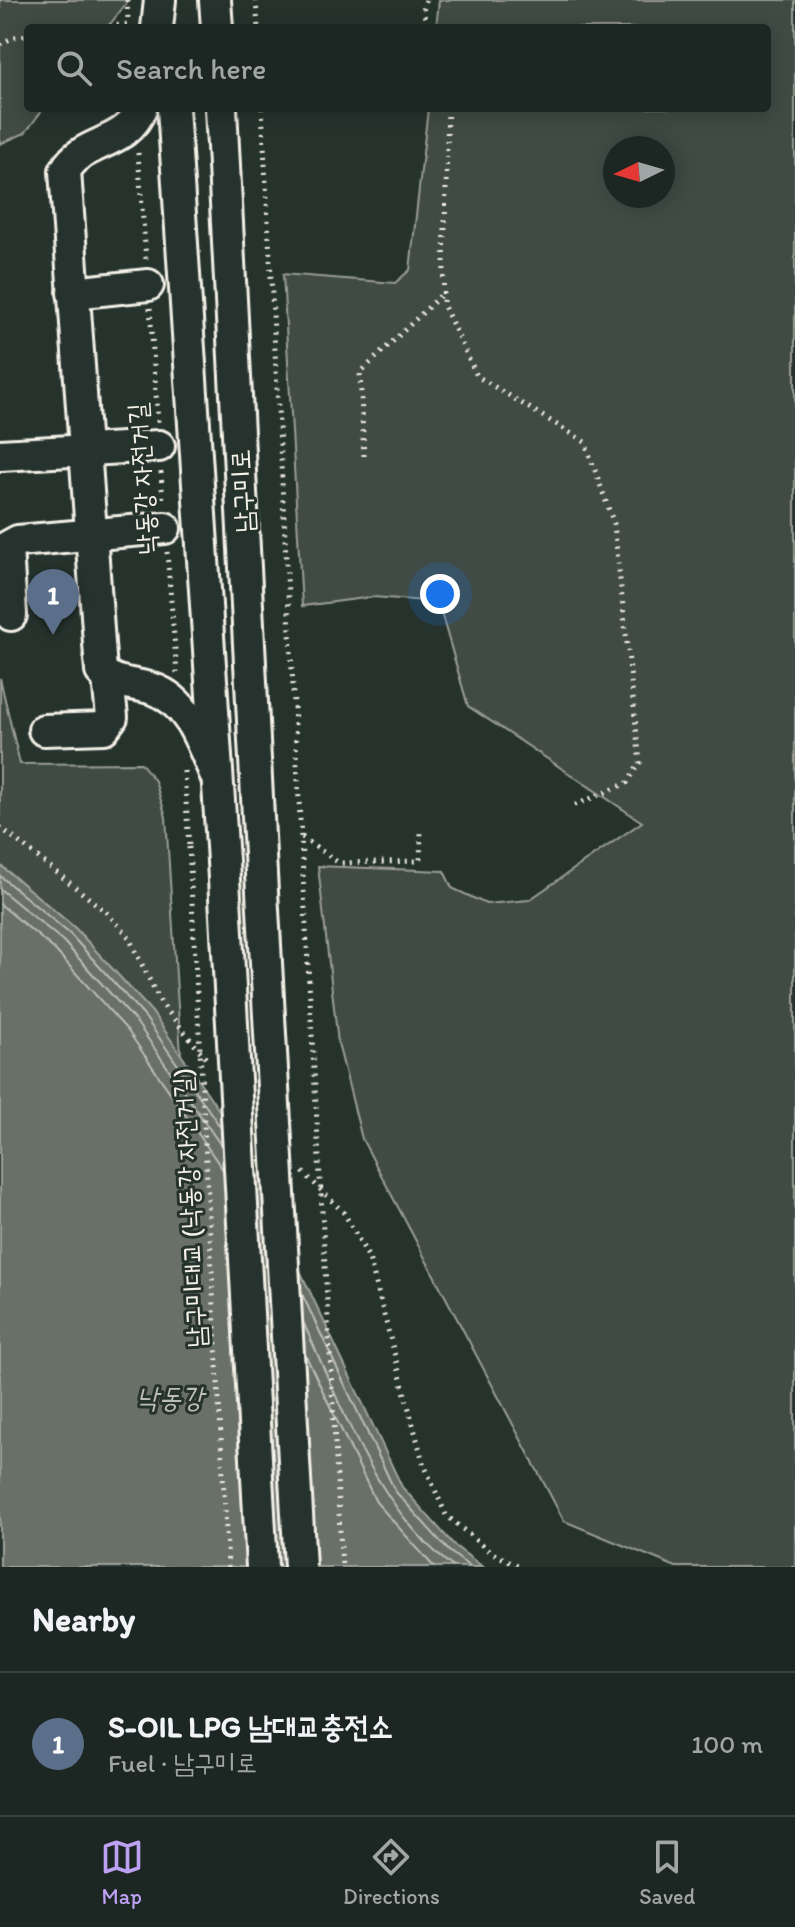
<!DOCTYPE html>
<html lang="en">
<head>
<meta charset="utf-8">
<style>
	:root { --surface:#1c2622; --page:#252e2a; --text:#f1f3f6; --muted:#a0a5a5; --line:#3a4340; --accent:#bca0f2 }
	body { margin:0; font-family:Itim,"Poor Story",sans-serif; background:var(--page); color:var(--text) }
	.compass { position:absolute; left:603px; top:136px; width:72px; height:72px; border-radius:50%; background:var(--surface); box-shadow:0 4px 20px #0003; rotate:265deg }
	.you { position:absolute; left:440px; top:594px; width:28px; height:28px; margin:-20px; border:6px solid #fff; border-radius:50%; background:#1a73e8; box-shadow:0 0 0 12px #1a73e833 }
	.badge { display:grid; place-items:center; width:52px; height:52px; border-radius:50%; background:var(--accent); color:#fff; font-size:26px; font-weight:700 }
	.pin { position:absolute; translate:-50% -66px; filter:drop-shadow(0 2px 4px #0008) }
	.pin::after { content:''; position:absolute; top:42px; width:28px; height:24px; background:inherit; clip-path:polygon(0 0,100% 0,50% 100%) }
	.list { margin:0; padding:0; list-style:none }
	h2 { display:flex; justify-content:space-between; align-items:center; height:104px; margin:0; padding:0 32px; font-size:34px }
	h2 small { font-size:26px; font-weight:400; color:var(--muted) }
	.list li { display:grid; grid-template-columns:52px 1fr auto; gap:24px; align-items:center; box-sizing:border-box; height:144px; padding:0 32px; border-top:2px solid var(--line) }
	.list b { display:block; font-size:30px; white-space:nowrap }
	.list p { margin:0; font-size:26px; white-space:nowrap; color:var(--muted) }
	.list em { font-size:26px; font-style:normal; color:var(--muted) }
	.icon { flex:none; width:44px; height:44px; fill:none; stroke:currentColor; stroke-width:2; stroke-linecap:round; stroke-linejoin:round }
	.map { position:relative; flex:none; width:795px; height:1567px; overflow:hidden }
	.search { position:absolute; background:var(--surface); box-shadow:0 4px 20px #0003; left:24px; right:24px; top:24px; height:88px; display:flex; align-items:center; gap:20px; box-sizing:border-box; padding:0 28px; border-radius:8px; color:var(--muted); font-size:30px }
	.sheet { height:248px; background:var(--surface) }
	nav { display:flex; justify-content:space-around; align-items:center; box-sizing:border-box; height:112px; border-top:2px solid var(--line); background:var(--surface); font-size:22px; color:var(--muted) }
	nav a { display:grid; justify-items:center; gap:4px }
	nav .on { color:var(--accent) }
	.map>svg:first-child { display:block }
	.green { fill:#414b45; stroke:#9a9e96; stroke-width:2; fill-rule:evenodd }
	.water { fill:#676f68; stroke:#9fa39b; stroke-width:2 }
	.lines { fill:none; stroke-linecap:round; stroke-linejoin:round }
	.shore { stroke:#bcbdb5; stroke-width:2 }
	.minor-casing { stroke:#f4f1e8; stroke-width:36 }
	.path { stroke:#f4f1e8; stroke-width:5; stroke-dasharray:2 6; stroke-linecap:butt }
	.minor { stroke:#26332d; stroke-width:30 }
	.minor-bridge-casing { stroke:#f4f1e8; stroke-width:36; stroke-linecap:butt }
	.path-bridge { stroke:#f4f1e8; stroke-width:5; stroke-dasharray:2 6; stroke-linecap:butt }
	.minor-bridge { stroke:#26332d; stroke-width:30 }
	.labels { text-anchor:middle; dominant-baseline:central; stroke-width:6; stroke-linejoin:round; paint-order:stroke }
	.street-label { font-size:26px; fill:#f4f1e8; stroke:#26332d }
	.water-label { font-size:28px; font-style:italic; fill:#bcbdb5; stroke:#26332d }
</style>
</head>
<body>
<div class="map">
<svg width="795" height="1567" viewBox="0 0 795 1567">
	<rect width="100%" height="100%" fill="#26332d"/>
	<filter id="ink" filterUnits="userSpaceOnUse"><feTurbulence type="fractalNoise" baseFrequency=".0125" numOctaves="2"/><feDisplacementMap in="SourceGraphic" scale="16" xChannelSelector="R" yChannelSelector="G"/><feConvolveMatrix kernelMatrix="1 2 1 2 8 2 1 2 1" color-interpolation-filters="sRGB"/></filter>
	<g filter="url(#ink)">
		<g class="green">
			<polygon points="0,0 129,0 107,28 28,28 28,108 44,108 25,133 0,144"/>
			<path d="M 439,0 L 795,0 L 795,1567 L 676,1567 L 564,1521 L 362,1139 L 338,1043 L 318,866 L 444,871 L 452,888 L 486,904 L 529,900 L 642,822 L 468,706 L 438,602 L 373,597 L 302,606 L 283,274 L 395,283 L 410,270 L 428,108 L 767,108 L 767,28 L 436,28 ZM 663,148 L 663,196 L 615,196 L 615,148 Z"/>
			<polygon points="0,678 20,764 141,763 155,781 166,817 181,1055 152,1012 75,928 0,865"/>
		</g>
		<polygon class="water" points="0,865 75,928 152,1012 251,1157 286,1241 402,1487 455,1546 483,1567 0,1567"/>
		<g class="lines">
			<g class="shore">
				<polyline points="0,876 70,934 145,1017 221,1128"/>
				<polyline points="0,889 63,941 137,1023 222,1147"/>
				<polyline points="0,904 55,950 128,1031 223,1170"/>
				<polyline points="302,1294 395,1491 449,1551 470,1567"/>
				<path d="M 303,1322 C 343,1408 376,1508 453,1567"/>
				<polyline points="305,1354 376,1502 434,1567"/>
			</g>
			<g class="minor-casing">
				<g id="minor">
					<polyline points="215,0 217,28"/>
					<polyline points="157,28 160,0"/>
					<path d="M 141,108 C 127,147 83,138 65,171 L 101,671 C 114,685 136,683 153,689 C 189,701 202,744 216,776"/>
					<polyline points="173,108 223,861"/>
					<polyline points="221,108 261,874"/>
					<polyline points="73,293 148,285"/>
					<polyline points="0,455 159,446"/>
					<polyline points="11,615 7,547 18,541 165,528"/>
					<polyline points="44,730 104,728 112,717 108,679"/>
				</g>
			</g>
			<g class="path">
				<polyline points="127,0 128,19"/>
				<polyline points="256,0 258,28"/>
				<polyline points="426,0 423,11 428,28"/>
				<polyline points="93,28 129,24"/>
				<polyline points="0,44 14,37 28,35"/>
				<polyline points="262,108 303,875"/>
				<polyline points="448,108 443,304 477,376 585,442 614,524 640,763 627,783 571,807"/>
				<polyline points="138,153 146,259"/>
				<polyline points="150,308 158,422"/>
				<polyline points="364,456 360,373 443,293"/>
				<polyline points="161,472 163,502"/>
				<polyline points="167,552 177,673"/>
				<polyline points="184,771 189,847"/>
				<polyline points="0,827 105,911 127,934 161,1003 208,1061"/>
				<polyline points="302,837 339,863 420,861 421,833"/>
				<polyline points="303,1172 344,1213 369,1258 423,1462 446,1515 490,1552 522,1567"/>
			</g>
			<use href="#minor" class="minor"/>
			<g class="minor-bridge-casing">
				<g id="minor-bridge">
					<polyline points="223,861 262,1567"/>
					<polyline points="261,874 300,1567"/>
				</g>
			</g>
			<g class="path-bridge">
				<polyline points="189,847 228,1567"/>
				<polyline points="303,875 342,1567"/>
			</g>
			<use href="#minor-bridge" class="minor-bridge"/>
		</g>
	</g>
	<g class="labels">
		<g class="street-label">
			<text transform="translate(142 479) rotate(-94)">낙동강 자전거길</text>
			<text transform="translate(242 491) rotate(-93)">남구미로</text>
			<text transform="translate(189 1208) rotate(-93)">남구미대교 (낙동강 자전거길)</text>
		</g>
		<g class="water-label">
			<text x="170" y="1397">낙동강</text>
		</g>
	</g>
</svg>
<svg class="compass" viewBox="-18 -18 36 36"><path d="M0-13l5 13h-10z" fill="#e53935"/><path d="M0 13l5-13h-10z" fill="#a0a5a5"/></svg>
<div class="you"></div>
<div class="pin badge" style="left:53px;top:635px;background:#5c6f8a">1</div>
<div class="search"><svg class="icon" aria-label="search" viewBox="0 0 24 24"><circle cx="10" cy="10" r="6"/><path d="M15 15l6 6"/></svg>Search here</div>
</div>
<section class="sheet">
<h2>Nearby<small></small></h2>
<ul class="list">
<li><span class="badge" style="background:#5c6f8a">1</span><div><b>S-OIL LPG 남대교충전소</b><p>Fuel · 남구미로</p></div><em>100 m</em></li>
</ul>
</section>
<nav>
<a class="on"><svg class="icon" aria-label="map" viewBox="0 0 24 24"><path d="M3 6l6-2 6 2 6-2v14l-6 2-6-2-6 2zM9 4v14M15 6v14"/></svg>Map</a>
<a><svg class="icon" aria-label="directions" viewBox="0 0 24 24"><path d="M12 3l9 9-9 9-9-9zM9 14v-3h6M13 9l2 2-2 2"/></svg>Directions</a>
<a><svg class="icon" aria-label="saved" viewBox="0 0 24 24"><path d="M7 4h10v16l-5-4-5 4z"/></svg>Saved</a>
</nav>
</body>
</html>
